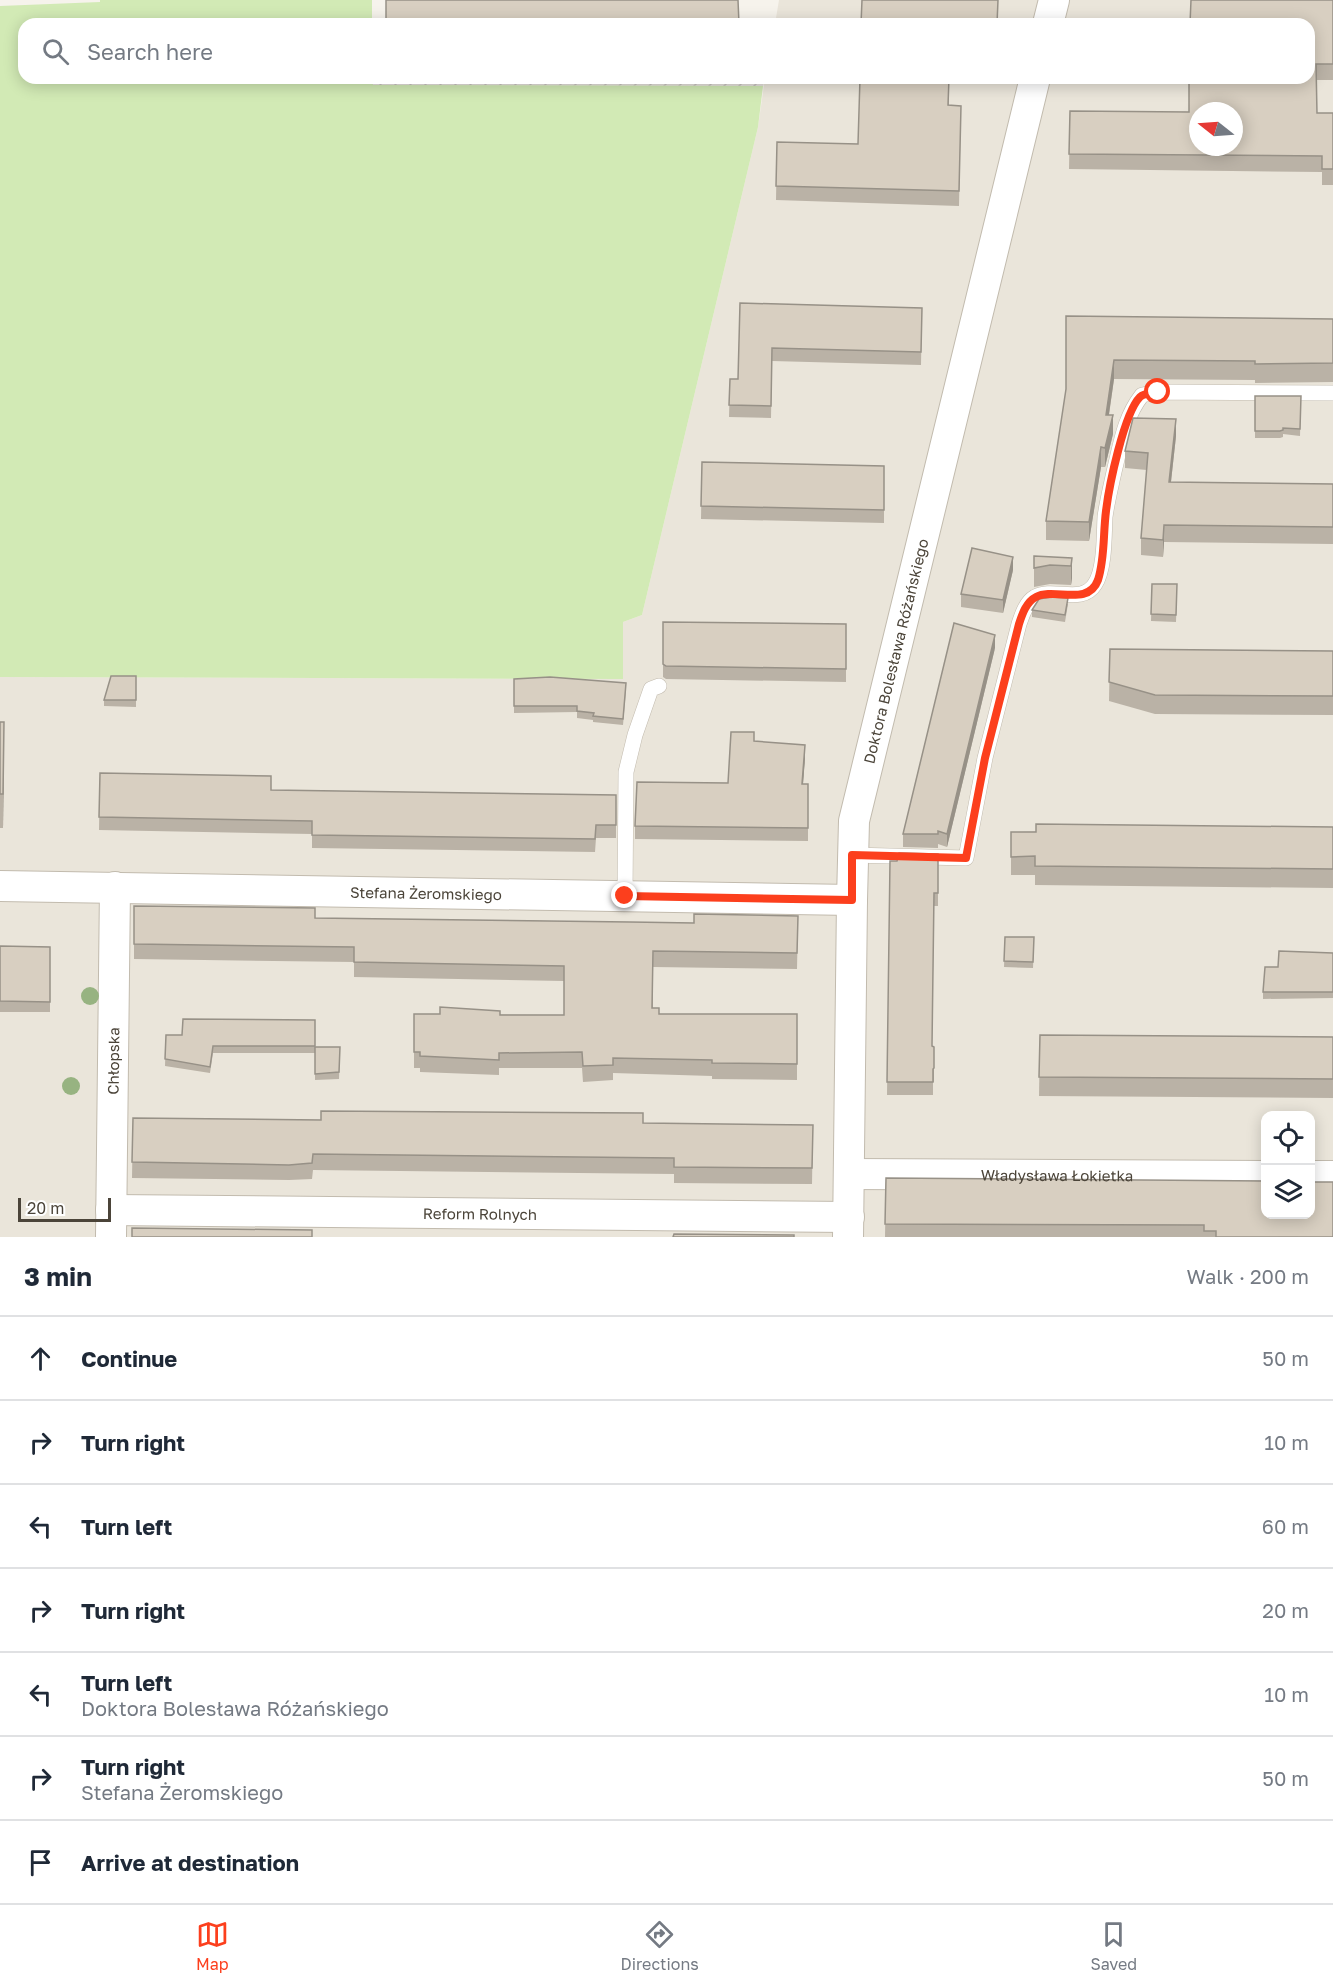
<!DOCTYPE html>
<html lang="en">
<head>
<meta charset="utf-8">
<style>
	:root { --surface:#fff; --page:#f6f6f7; --text:#1f2937; --muted:#747a83; --line:#e0e1e3; --accent:#fc3f1d }
	body { margin:0; font-family:"Golos Text",sans-serif; background:var(--page); color:var(--text) }
	.controls { position:absolute; right:18px; bottom:18px; display:grid; overflow:hidden; border-radius:12px; box-shadow:0 3px 15px #0003 }
	.controls button { width:54px; height:54px; display:grid; place-items:center; padding:0; border:0; border-bottom:2px solid var(--line); background:var(--surface); color:var(--text); font:30px sans-serif }
	.compass { position:absolute; left:1189px; top:102px; width:54px; height:54px; border-radius:50%; background:var(--surface); box-shadow:0 3px 15px #0003; rotate:287deg }
	.scale { position:absolute; left:18px; bottom:15px; width:93px; box-sizing:border-box; padding-left:6px; border:3px solid #4b4439; border-top:0; font-size:16px; line-height:21px; white-space:nowrap; color:#4b4439; -webkit-text-stroke:4px #fff; paint-order:stroke }
	.stop { position:absolute; width:18px; height:18px; margin:-14px; border:4px solid #fc3f1d; border-radius:50%; background:#fff }
	.stop.end { background:#fc3f1d; border-color:#fff; box-shadow:0 2px 6px #0008 }
	.list { margin:0; padding:0; list-style:none }
	h2 { display:flex; justify-content:space-between; align-items:center; height:78px; margin:0; padding:0 24px; font-size:26px }
	h2 small { font-size:20px; font-weight:400; color:var(--muted) }
	.list li { display:grid; grid-template-columns:39px 1fr auto; gap:18px; align-items:center; box-sizing:border-box; height:84px; padding:0 24px; border-top:2px solid var(--line) }
	.list b { display:block; font-size:22px; white-space:nowrap }
	.list p { margin:0; font-size:20px; white-space:nowrap; color:var(--muted) }
	.list em { font-size:20px; font-style:normal; color:var(--muted) }
	.icon { flex:none; width:33px; height:33px; fill:none; stroke:currentColor; stroke-width:2; stroke-linecap:round; stroke-linejoin:round }
	.map { position:relative; flex:none; width:1333px; height:1237px; overflow:hidden }
	.search { position:absolute; background:var(--surface); box-shadow:0 3px 15px #0003; left:18px; right:18px; top:18px; height:66px; display:flex; align-items:center; gap:15px; box-sizing:border-box; padding:0 21px; border-radius:18px; color:var(--muted); font-size:22px }
	.sheet { height:666px; background:var(--surface) }
	nav { display:flex; justify-content:space-around; align-items:center; box-sizing:border-box; height:84px; border-top:2px solid var(--line); background:var(--surface); font-size:16px; color:var(--muted) }
	nav a { display:grid; justify-items:center; gap:3px }
	nav .on { color:var(--accent) }
	.map>svg:first-child { display:block }
	.residential { fill:#eae5da; fill-rule:evenodd }
	.industrial { fill:url(#industrial-furrows) }
	.green { fill:#d2eab5 }
	.lines { fill:none; stroke-linecap:round; stroke-linejoin:round }
	.service-casing { stroke:#c2bbae; stroke-width:16 }
	.minor-casing { stroke:#c2bbae; stroke-width:32 }
	.service { stroke:#fff; stroke-width:15 }
	.minor { stroke:#fff; stroke-width:30 }
	.tree { fill:#97b381 }
	.wall { fill:#bab2a6 }
	.shaded-wall { fill:#979187 }
	.building { fill:#d8cfc1; stroke:#979187; stroke-width:1.5; fill-rule:evenodd }
	.route { stroke:#fc3f1d; stroke-width:8 }
	.labels { text-anchor:middle; dominant-baseline:central; stroke-width:4.5; stroke-linejoin:round; paint-order:stroke }
	.street-label { font-size:15px; fill:#4b4439; stroke:#fff }
</style>
</head>
<body>
<div class="map">
<svg width="1333" height="1237" viewBox="0 0 1333 1237">
	<defs>
		<pattern id="industrial-furrows" width="10" height="10" patternUnits="userSpaceOnUse" patternTransform="scale(1.5)"><rect width="10" height="10" fill="#e6e2dd"/><path d="M-1 1l2-2M0 10L10 0M9 11l2-2" fill="none" stroke="#c7c3be"/></pattern>
	</defs>
	<rect width="100%" height="100%" fill="#f6f3ec"/>
	<path class="residential" d="M 779,0 L 1333,0 L 1333,1237 L 0,1237 L 0,677 L 622,679 L 623,622 L 642,615 L 758,127 L 765,78 L 1309,78 L 1309,24 L 775,24 ZM 1198,111 L 1234,111 L 1234,147 L 1198,147 ZM 1266,1116 L 1310,1116 L 1310,1214 L 1266,1214 Z"/>
	<polygon class="industrial" points="372,78 765,78 763,86 372,85"/>
	<polygon class="green" points="100,0 372,0 372,24 24,24 24,78 372,78 373,85 763,86 758,127 642,615 623,622 623,679 0,677 0,6 100,2"/>
	<g class="lines">
		<g class="service-casing">
			<g id="service">
				<path d="M 852,855 L 966,858 L 985,758 L 1019,624 C 1022,615 1026,602 1035,597 C 1054,587 1082,605 1095,584 C 1105,569 1104,535 1105,517 C 1107,502 1111,486 1114,472 C 1121,444 1124,418 1142,395 L 1158,392 L 1333,393"/>
				<polyline points="625,896 626,772 635,735 651,689 659,686"/>
			</g>
		</g>
		<g class="minor-casing">
			<g id="minor">
				<polyline points="1048,24 1054,0"/>
				<path id="s1" d="M 0,886 L 852,900"/>
				<path id="s2" d="M 849,1174 L 1266,1176"/>
				<polyline points="1310,1176 1333,1176"/>
				<path id="s3" d="M 111,1210 L 849,1217"/>
				<path id="s4" d="M 111,1237 L 115,887"/>
				<path id="s5" d="M 848,1237 L 852,900 L 854,821 L 1035,78"/>
			</g>
		</g>
		<use href="#service" class="service"/>
		<use href="#minor" class="minor"/>
	</g>
	<g class="tree">
		<circle cx="90" cy="996" r="9"/>
		<circle cx="71" cy="1086" r="9"/>
	</g>
	<g class="wall">
		<polygon points="1333,0 1333,80 1316,80 1317,113 1333,113 1333,185 1322,185 1322,172 1069,169 1070,111 1189,112"/>
		<polygon points="949,92 949,106 961,106 959,206 776,200 777,142 858,144"/>
		<polygon points="740,303 922,308 921,365 772,361 771,418 729,417 730,379 738,379"/>
		<polygon points="1066,316 1333,319 1333,382 1255,383 1255,380 1114,379 1109,415 1113,434 1105,467 1101,467 1089,541 1046,540 1046,521 1066,389"/>
		<polygon points="1255,396 1301,396 1300,436 1283,434 1283,437 1280,438 1255,438"/>
		<polygon points="1176,436 1171,482 1333,484 1333,544 1164,542 1163,557 1141,555 1141,538 1147,470 1125,468 1125,451"/>
		<polygon points="702,462 884,466 884,523 701,519"/>
		<polygon points="1034,556 1072,558 1072,578 1071,585 1050,584 1034,587"/>
		<polygon points="1013,570 1003,613 961,607 961,594"/>
		<polygon points="1152,584 1177,584 1176,622 1151,621"/>
		<polygon points="1068,604 1065,622 1032,617 1032,610"/>
		<polygon points="846,624 846,682 666,679 663,677 663,664"/>
		<polygon points="995,648 947,847 938,844 938,848 903,847 903,834"/>
		<polygon points="1110,649 1333,651 1333,715 1155,714 1109,701"/>
		<polygon points="136,676 136,707 104,706 104,700"/>
		<polygon points="514,679 626,690 623,725 593,722 593,720 577,718 577,712 514,713"/>
		<polygon points="0,722 4,756 3,828 0,828"/>
		<polygon points="754,741 805,758 803,784 808,784 808,841 635,839 635,826 728,783"/>
		<polygon points="100,773 271,790 616,795 616,838 596,838 595,852 312,848 312,834 99,830"/>
		<polygon points="1333,827 1333,888 1035,885 1035,875 1011,875 1011,832"/>
		<polygon points="938,854 938,906 934,906 932,1046 934,1047 934,1082 933,1082 933,1095 887,1095 890,861 897,861"/>
		<polygon points="134,906 315,918 694,923 798,916 797,969 653,967 653,1008 659,1014 797,1014 797,1080 712,1079 712,1076 613,1073 613,1080 583,1082 582,1068 499,1068 499,1075 420,1072 420,1068 414,1068 414,1014 564,1015 564,981 354,977 354,962 134,959"/>
		<polygon points="1005,937 1034,937 1033,968 1004,967"/>
		<polygon points="0,946 50,947 50,1012 0,1012"/>
		<polygon points="1333,953 1333,998 1263,999 1263,992 1278,967"/>
		<polygon points="315,1020 315,1053 213,1053 210,1073 165,1066 166,1035 182,1035"/>
		<polygon points="1040,1035 1333,1037 1333,1098 1039,1096"/>
		<polygon points="315,1047 340,1047 339,1079 315,1080"/>
		<polygon points="133,1118 813,1125 812,1184 674,1183 674,1174 313,1170 312,1179 289,1180 132,1178"/>
		<polygon points="886,1178 1333,1237 885,1237"/>
	</g>
	<g class="shaded-wall">
		<polygon points="1114,360 1114,379 1106,434 1106,415"/>
		<polygon points="1113,415 1113,434 1105,467 1105,448"/>
		<polygon points="1176,419 1176,436 1169,499 1169,482"/>
		<polygon points="1101,447 1101,467 1089,541 1089,522"/>
		<polygon points="1164,525 1164,542 1163,557 1163,540"/>
		<polygon points="1013,557 1013,570 1003,613 1003,600"/>
		<polygon points="1072,558 1072,578 1071,585 1071,566"/>
		<polygon points="995,635 995,648 947,847 947,834"/>
		<polygon points="4,722 4,756 3,828 3,794"/>
		<polygon points="805,745 805,758 802,797 802,784"/>
	</g>
	<g class="building">
		<polygon points="386,0 738,0 739,24 386,24"/>
		<polygon points="862,0 998,0 997,24 861,24"/>
		<path d="M 1191,0 L 1333,0 L 1333,64 L 1316,64 L 1317,113 L 1333,113 L 1333,169 L 1322,169 L 1322,156 L 1069,154 L 1070,111 L 1189,112 L 1189,78 L 1309,78 L 1309,24 L 1190,24 ZM 1198,111 L 1234,111 L 1234,147 L 1198,147 Z"/>
		<polygon points="860,78 949,78 948,105 961,106 959,191 776,186 777,142 858,144"/>
		<polygon points="740,303 922,308 921,352 772,348 771,406 729,405 730,379 738,379"/>
		<polygon points="1066,316 1333,319 1333,363 1255,364 1255,361 1114,360 1106,415 1113,415 1105,448 1101,447 1089,522 1046,521 1066,389"/>
		<polygon points="1255,396 1301,396 1300,429 1283,428 1283,430 1280,431 1255,431"/>
		<polygon points="1133,418 1176,419 1169,482 1333,484 1333,527 1164,525 1163,540 1141,538 1148,453 1125,451"/>
		<polygon points="702,462 884,466 884,510 701,506"/>
		<polygon points="972,548 1013,557 1003,600 961,594"/>
		<polygon points="1034,556 1072,558 1071,566 1050,565 1034,568"/>
		<polygon points="1152,584 1177,584 1176,615 1151,614"/>
		<polygon points="1051,597 1068,598 1065,615 1032,610 1039,599"/>
		<polygon points="663,622 846,624 846,669 666,666 663,664"/>
		<polygon points="954,623 995,635 947,834 938,831 938,834 903,834"/>
		<polygon points="1110,649 1333,651 1333,696 1155,695 1109,682"/>
		<polygon points="111,676 136,676 136,700 104,700"/>
		<polygon points="550,677 626,683 623,719 593,716 594,713 577,711 577,706 514,706 514,679"/>
		<polygon points="0,722 4,722 3,794 0,794"/>
		<polygon points="731,732 754,732 754,741 805,745 802,784 808,784 808,828 635,826 637,782 728,783"/>
		<polygon points="100,773 271,776 271,790 616,795 616,825 596,825 595,839 312,835 312,821 99,817"/>
		<polygon points="1036,824 1333,827 1333,869 1035,866 1035,856 1011,857 1011,832 1036,832"/>
		<polygon points="899,853 938,854 938,893 934,893 932,1046 934,1047 934,1068 933,1069 933,1082 887,1082 890,861 897,861"/>
		<polygon points="134,906 315,908 315,918 630,922 694,923 694,914 798,916 797,953 653,951 652,1008 659,1008 659,1014 797,1014 797,1064 712,1063 712,1060 613,1058 613,1065 583,1066 582,1052 499,1053 499,1060 420,1056 420,1052 414,1052 414,1014 440,1014 440,1007 500,1011 500,1015 564,1015 564,966 354,962 354,947 134,944"/>
		<polygon points="1005,937 1034,937 1033,962 1004,961"/>
		<polygon points="0,946 50,947 50,1002 0,1001"/>
		<polygon points="1279,951 1333,953 1333,992 1263,992 1265,967 1278,967"/>
		<polygon points="183,1019 315,1020 315,1046 213,1046 210,1067 165,1059 166,1035 182,1035"/>
		<polygon points="1040,1035 1333,1037 1333,1079 1039,1077"/>
		<polygon points="315,1047 340,1047 339,1072 315,1074"/>
		<polygon points="321,1111 643,1113 643,1123 813,1125 812,1168 674,1167 674,1158 313,1154 312,1163 289,1165 132,1162 133,1118 321,1120"/>
		<polygon points="886,1178 1266,1181 1266,1215 1311,1215 1311,1182 1333,1182 1333,1237 1216,1237 1216,1231 1204,1231 1204,1225 885,1224"/>
		<polygon points="132,1228 312,1230 312,1237 132,1237"/>
		<polygon points="674,1234 794,1235 794,1237 673,1237"/>
	</g>
	<g class="lines">
		<path class="route" d="M 625,896 L 852,900 L 852,855 L 966,858 L 985,758 L 1019,624 C 1022,615 1026,602 1036,597 C 1054,587 1088,607 1098,580 C 1105,558 1103,534 1106,511 C 1109,486 1124,413 1140,397 C 1144,393 1152,393 1158,392"/>
	</g>
	<g class="labels">
		<g class="street-label">
			<text stroke="none"><textPath href="#s5" startOffset="591">Doktora Bolesława Różańskiego</textPath></text>
			<text stroke="none"><textPath href="#s1" startOffset="426">Stefana Żeromskiego</textPath></text>
			<text stroke="none"><textPath href="#s4" startOffset="176">Chłopska</textPath></text>
			<text stroke="none"><textPath href="#s2" startOffset="208">Władysława Łokietka</textPath></text>
			<text stroke="none"><textPath href="#s3" startOffset="369">Reform Rolnych</textPath></text>
		</g>
	</g>
</svg>
<div class="controls">
<button><svg class="icon" aria-label="locate" viewBox="0 0 24 24"><circle cx="12" cy="12" r="6"/><path d="M12 2v4M12 18v4M2 12h4M18 12h4"/></svg></button>
<button><svg class="icon" aria-label="layers" viewBox="0 0 24 24"><path d="M12 4l9 5-9 5-9-5zM3 14l9 5 9-5"/></svg></button>
</div>
<svg class="compass" viewBox="-18 -18 36 36"><path d="M0-13l5 13h-10z" fill="#e53935"/><path d="M0 13l5-13h-10z" fill="#747a83"/></svg>
<div class="scale">20 m</div>
<div class="stop" style="left:1158px;top:392px"></div>
<div class="stop end" style="left:625px;top:896px"></div>
<div class="search"><svg class="icon" aria-label="search" viewBox="0 0 24 24"><circle cx="10" cy="10" r="6"/><path d="M15 15l6 6"/></svg>Search here</div>
</div>
<section class="sheet">
<h2>3 min<small>Walk · 200 m</small></h2>
<ul class="list">
<li><svg class="icon" aria-label="ahead" viewBox="0 0 24 24"><path d="M12 20V5M6 11l6-6 6 6"/></svg><div><b>Continue</b></div><em>50 m</em></li>
<li><svg class="icon" aria-label="right" viewBox="0 0 24 24"><path d="M7 20v-9h11M14 6l5 5-5 5"/></svg><div><b>Turn right</b></div><em>10 m</em></li>
<li><svg class="icon" aria-label="left" viewBox="0 0 24 24"><path d="M17 20v-9H6M10 6l-5 5 5 5"/></svg><div><b>Turn left</b></div><em>60 m</em></li>
<li><svg class="icon" aria-label="right" viewBox="0 0 24 24"><path d="M7 20v-9h11M14 6l5 5-5 5"/></svg><div><b>Turn right</b></div><em>20 m</em></li>
<li><svg class="icon" aria-label="left" viewBox="0 0 24 24"><path d="M17 20v-9H6M10 6l-5 5 5 5"/></svg><div><b>Turn left</b><p>Doktora Bolesława Różańskiego</p></div><em>10 m</em></li>
<li><svg class="icon" aria-label="right" viewBox="0 0 24 24"><path d="M7 20v-9h11M14 6l5 5-5 5"/></svg><div><b>Turn right</b><p>Stefana Żeromskiego</p></div><em>50 m</em></li>
<li><svg class="icon" aria-label="arrive" viewBox="0 0 24 24"><path d="M6 21V4h12l-3 4 3 4H6"/></svg><div><b>Arrive at destination</b></div></li>
</ul>
</section>
<nav>
<a class="on"><svg class="icon" aria-label="map" viewBox="0 0 24 24"><path d="M3 6l6-2 6 2 6-2v14l-6 2-6-2-6 2zM9 4v14M15 6v14"/></svg>Map</a>
<a><svg class="icon" aria-label="directions" viewBox="0 0 24 24"><path d="M12 3l9 9-9 9-9-9zM9 14v-3h6M13 9l2 2-2 2"/></svg>Directions</a>
<a><svg class="icon" aria-label="saved" viewBox="0 0 24 24"><path d="M7 4h10v16l-5-4-5 4z"/></svg>Saved</a>
</nav>
</body>
</html>
